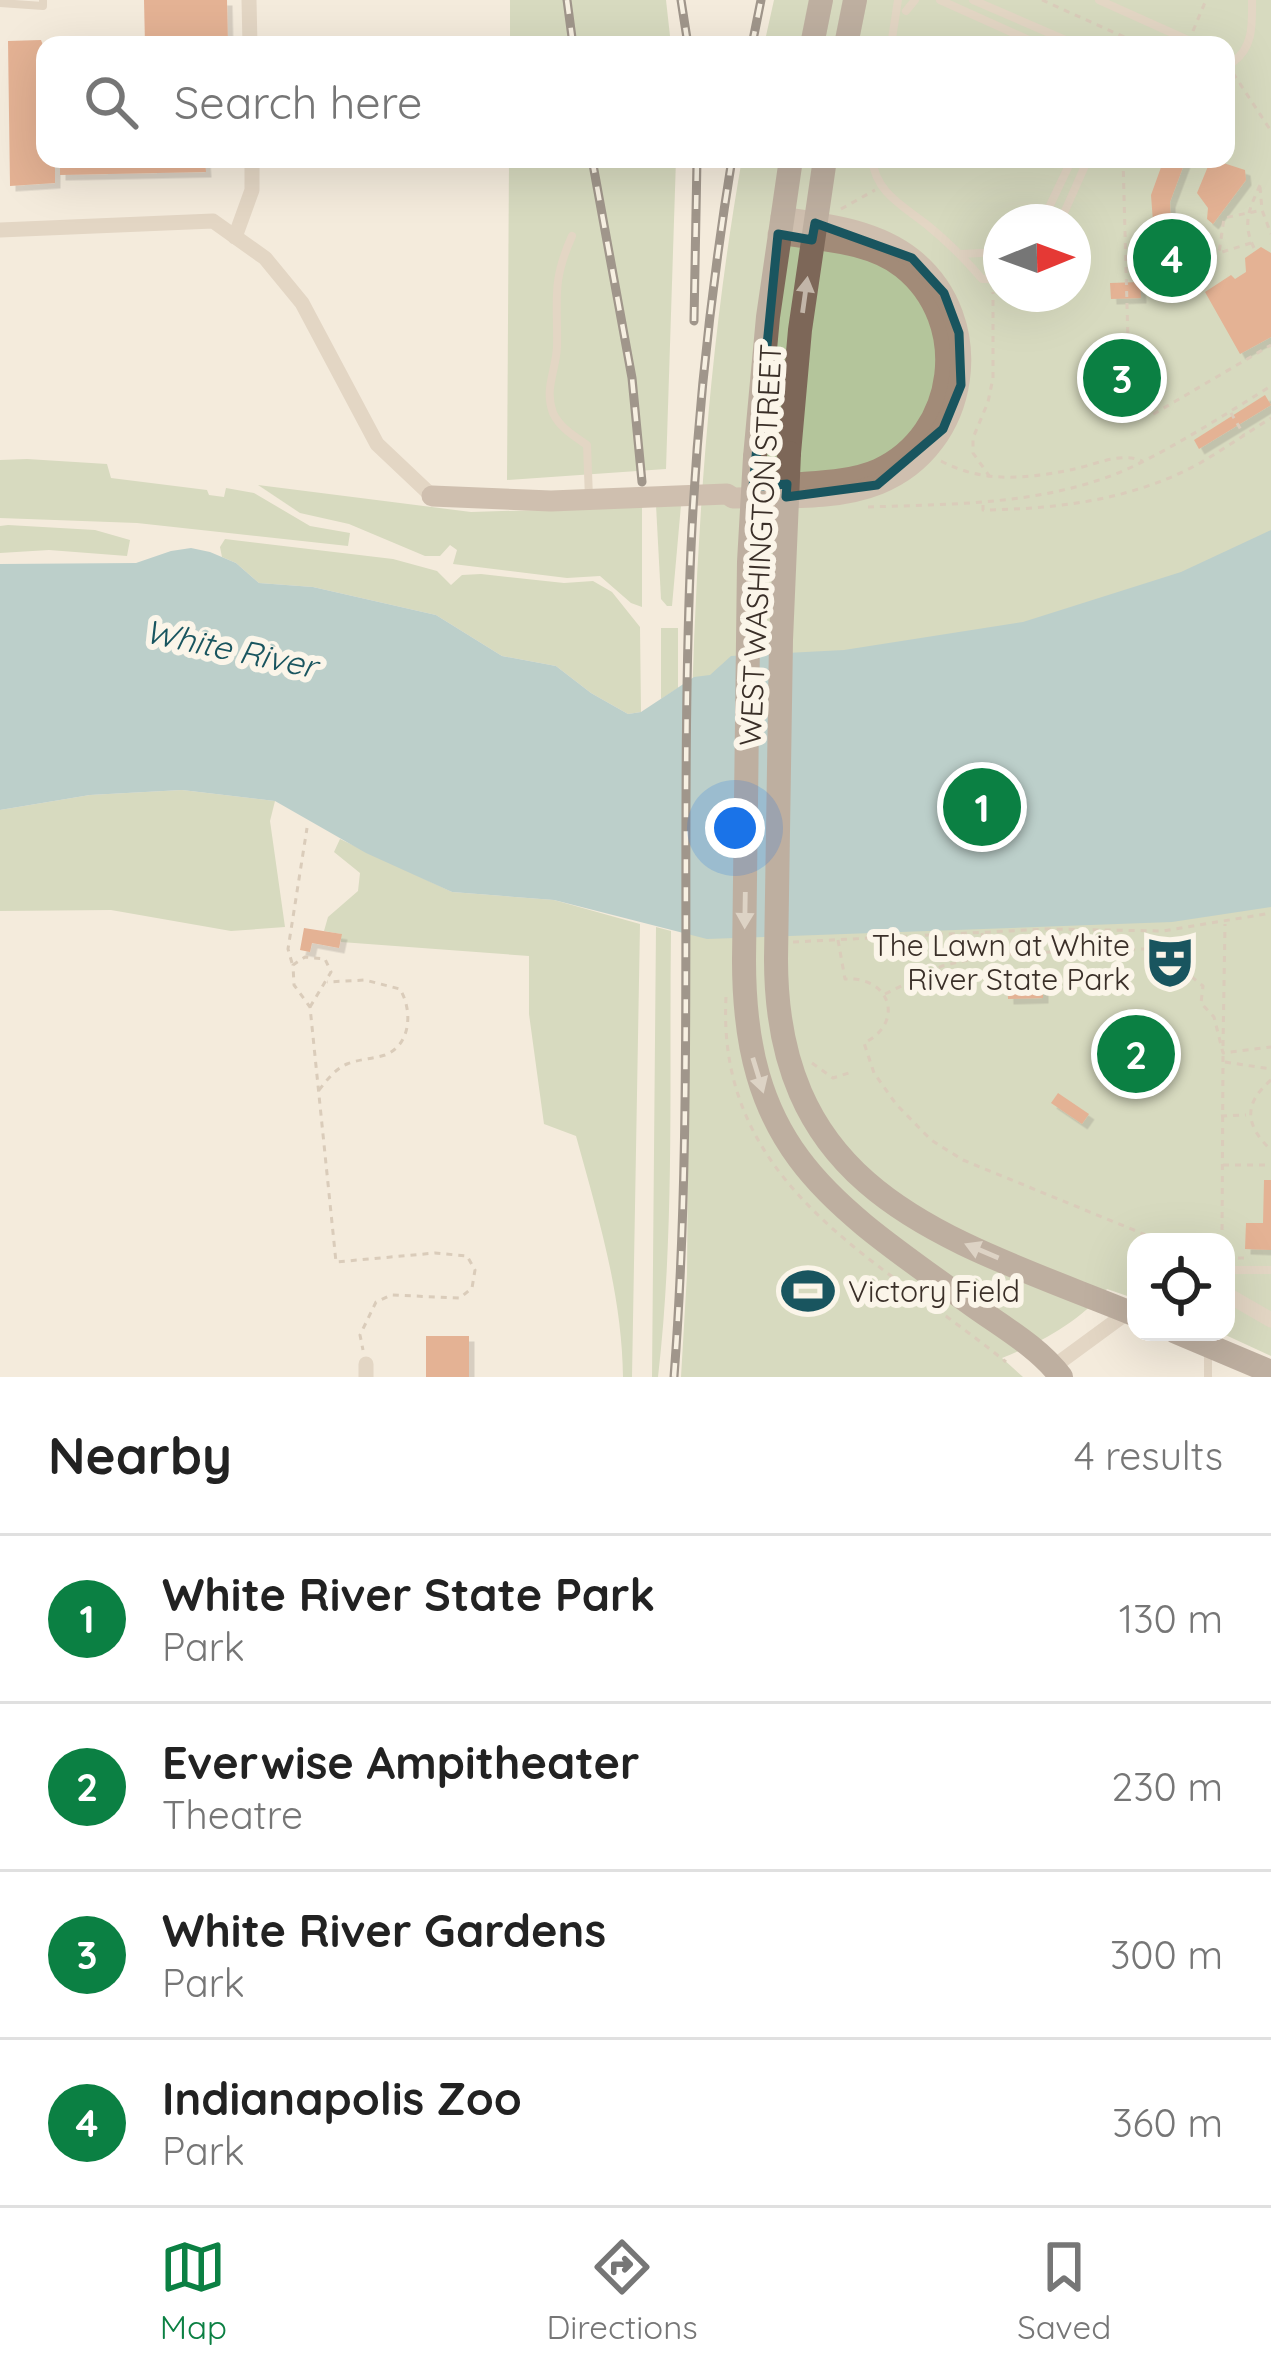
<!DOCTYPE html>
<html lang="en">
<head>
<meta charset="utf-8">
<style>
	:root { --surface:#fff; --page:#f6f6f6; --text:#222; --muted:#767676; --line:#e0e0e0; --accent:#0b8043 }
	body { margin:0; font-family:Quicksand,sans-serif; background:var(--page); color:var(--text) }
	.controls { position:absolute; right:36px; bottom:36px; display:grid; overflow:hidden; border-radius:24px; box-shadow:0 12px 48px #0002 }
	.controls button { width:108px; height:108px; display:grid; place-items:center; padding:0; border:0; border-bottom:3px solid var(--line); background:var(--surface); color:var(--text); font:60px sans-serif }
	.compass { position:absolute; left:983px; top:204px; width:108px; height:108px; border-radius:50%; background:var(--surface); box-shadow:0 12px 48px #0002; rotate:89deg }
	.you { position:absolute; left:735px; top:828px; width:42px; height:42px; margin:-30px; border:9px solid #fff; border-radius:50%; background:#1a73e8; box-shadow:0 0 0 18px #1a73e833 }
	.badge { display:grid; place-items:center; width:78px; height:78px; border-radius:50%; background:var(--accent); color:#fff; font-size:39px; font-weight:700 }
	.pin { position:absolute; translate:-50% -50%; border:6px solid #fff; box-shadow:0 3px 12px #0006 }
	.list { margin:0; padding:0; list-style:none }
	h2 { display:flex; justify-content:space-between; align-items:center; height:156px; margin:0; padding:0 48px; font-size:51px }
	h2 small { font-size:39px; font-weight:400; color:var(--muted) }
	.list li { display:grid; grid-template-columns:78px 1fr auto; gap:36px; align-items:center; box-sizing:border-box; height:168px; padding:0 48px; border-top:3px solid var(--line) }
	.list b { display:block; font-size:45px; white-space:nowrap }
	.list p { margin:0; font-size:39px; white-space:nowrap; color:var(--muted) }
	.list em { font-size:39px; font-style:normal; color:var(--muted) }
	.icon { flex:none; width:66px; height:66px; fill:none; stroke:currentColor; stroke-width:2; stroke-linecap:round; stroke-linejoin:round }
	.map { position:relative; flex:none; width:1271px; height:1377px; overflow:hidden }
	.search { position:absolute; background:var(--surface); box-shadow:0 12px 48px #0002; left:36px; right:36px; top:36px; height:132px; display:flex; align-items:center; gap:30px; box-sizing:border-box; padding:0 42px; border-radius:24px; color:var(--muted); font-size:45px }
	.sheet { height:828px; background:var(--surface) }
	nav { display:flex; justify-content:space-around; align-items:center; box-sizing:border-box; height:168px; border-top:3px solid var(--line); background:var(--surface); font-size:33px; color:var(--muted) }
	nav a { display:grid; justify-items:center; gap:6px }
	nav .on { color:var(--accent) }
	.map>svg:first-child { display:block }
	.green { fill:#b4c59b; fill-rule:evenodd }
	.water { fill:#79adb4 }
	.building { fill:#d06d3e; filter:url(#shadow) }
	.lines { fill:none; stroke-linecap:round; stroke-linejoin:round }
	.path { stroke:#baa691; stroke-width:3; stroke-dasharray:6 6; stroke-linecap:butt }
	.lane { stroke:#cebca7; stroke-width:8 }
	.street { stroke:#cebca7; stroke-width:15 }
	.secondary { stroke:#a28b78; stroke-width:21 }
	.primary { stroke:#7d6758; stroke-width:24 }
	.rail-casing { stroke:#3a2f28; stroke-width:9 }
	.rail { stroke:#fbf5e9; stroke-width:4.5; stroke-dasharray:14; stroke-linecap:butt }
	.primary-bridge { stroke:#7d6758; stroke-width:24 }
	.oneway { fill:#c2b5a8 }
	.marked { fill:none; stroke:#19555f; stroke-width:9; stroke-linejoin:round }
	.labels { text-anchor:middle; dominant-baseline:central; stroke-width:12; stroke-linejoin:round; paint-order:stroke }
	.street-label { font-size:30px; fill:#3a2f28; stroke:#fbf5e9 }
	.poi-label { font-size:30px; fill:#3a2f28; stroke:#fbf5e9; text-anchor:end }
	.water-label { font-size:33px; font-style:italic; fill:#19555f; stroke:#fbf5e9 }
</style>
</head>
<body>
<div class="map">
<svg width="1271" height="1377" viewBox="0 0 1271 1377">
	<defs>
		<filter id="shadow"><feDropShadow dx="5.5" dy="5.5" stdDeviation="0" flood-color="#0004"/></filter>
	</defs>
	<rect width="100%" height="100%" fill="#f4ebdc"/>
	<g class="green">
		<polygon points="510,0 666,0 671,45 510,45"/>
		<path d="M 774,0 L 1271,0 L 1271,1356 L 1219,1332 L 1226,1332 L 1226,1242 L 1136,1242 L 1136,1299 L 1107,1289 C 1077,1323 1044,1341 1002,1358 L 1023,1377 L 681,1377 L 687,1274 C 691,902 677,526 742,159 L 1226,159 L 1226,45 L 764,45 ZM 1001,222 L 1073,222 L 1073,294 L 1001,294 Z"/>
		<polygon points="509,159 676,159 666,469 507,480"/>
		<polygon points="27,459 107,464 111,478 207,490 209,495 224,497 226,488 254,493 310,526 350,533 348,546 137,523 0,518 0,460"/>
		<polygon points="258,485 471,512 642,507 642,607 631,603 600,576 567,578 453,564 457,550 450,545 440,556 425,556 349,524 300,513"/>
		<polygon points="656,505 681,505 672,606 667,606 661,599"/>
		<polygon points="8,525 95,530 130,540 127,556 49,550 0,553 0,526"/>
		<polygon points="225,539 393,559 437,571 451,585 462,575 481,574 564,583 593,581 612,592 640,627 641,712 628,714 591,693 556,666 502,656 436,615 313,587 259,583 236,563 222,557 220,547"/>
		<polygon points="661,628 678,628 678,688 661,699"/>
		<polygon points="182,790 275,801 270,821 285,927 231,931 111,910 0,911 0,810 90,795"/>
		<path d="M 340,839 L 452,892 L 554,900 L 640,924 L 632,1377 L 623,1377 C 622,1294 598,1216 576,1136 L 544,1124 L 529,1014 L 529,956 L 341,942 L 341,934 L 324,931 L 328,917 L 358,891 L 360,873 L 334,852 Z"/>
		<path d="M 656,927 L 671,931 C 669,1079 675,1230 658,1377 L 652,1377 Z"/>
	</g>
	<polygon class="water" points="1271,530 1271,907 1172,922 707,939 554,900 452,892 366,853 275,801 182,790 90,795 0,810 0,564 136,563 171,551 191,548 210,552 236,563 259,583 313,587 436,615 502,656 556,666 591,693 628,714 641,712 694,677 710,675 731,656 844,650 1023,622 1181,572"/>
	<g class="building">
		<polygon points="144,0 227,0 228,45 145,45"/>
		<polygon points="41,40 45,50 45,159 55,159 55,183 10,186 8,41"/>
		<polygon points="60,159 205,159 206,172 60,175"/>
		<polygon points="1164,159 1186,159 1170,202 1172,262 1156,262 1151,195"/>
		<polygon points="1211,159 1245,170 1246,180 1213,224 1207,219 1208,208 1197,193"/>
		<polygon points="1261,247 1271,253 1271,337 1240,354 1205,292 1231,275 1235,279 1246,272 1245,258"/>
		<polygon points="1140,282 1141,298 1111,299 1110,283"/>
		<polygon points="1265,395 1271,405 1199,449 1194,440"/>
		<polygon points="304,928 342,934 339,948 312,943 310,952 300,950"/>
		<polygon points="1043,973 1043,998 1008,999 1007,974"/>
		<polygon points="1058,1093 1089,1114 1082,1124 1051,1103"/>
		<polygon points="1264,1180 1271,1180 1271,1250 1245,1249 1246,1223 1263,1223"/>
		<rect x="426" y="1336" width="43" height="41"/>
	</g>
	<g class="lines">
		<g class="path">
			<polyline points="1042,0 1142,45"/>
			<polyline points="1193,31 1206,0"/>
			<polyline points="1233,73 1271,131"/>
			<polyline points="1123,159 1129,377 1152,415 1271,345"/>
			<polyline points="1260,187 1262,210 1271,234"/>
			<polyline points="841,209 875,190"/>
			<polyline points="1251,243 1219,253 1224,218 1262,210"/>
			<path d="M 1254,248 C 1242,223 1249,210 1260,185"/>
			<polyline points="1231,413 1244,435"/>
			<path d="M 941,461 C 982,483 1025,479 1070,470 C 1092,466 1121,451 1142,461"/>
			<polyline points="990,477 973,453 973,438 988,402 993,378 993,292"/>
			<path d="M 983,505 L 983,510 C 1058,509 1133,500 1200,463 C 1224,449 1247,433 1271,418"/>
			<path d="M 868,507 C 957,504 1051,505 1134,466 C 1181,443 1226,414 1271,386"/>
			<polyline points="982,933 984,954"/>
			<path d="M 838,940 L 845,979 C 891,976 905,1023 864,1043 L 874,1073 L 896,1104 L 931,1140 L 963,1160 L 1163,1242"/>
			<polyline points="793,942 1047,929 1163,931 1271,913"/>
			<polyline points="292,963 288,949 307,828"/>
			<polyline points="885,994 942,966 984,956 1102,949 1157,949 1203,986 1201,1003 1214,1017 1223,1053 1271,1047"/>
			<path d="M 726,997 C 716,1187 880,1259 1006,1362"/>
			<polyline points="310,1007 331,972 325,959 305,957 293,965 294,985 310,1007 336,1262 435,1253 467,1256 475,1270 472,1288 460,1298 391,1295 376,1302 360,1335 363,1350"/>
			<polyline points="1223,1046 1225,924"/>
			<polyline points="1225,1062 1271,1069"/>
			<polyline points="812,1063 833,1078 852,1072"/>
			<path d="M 1271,1080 C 1243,1104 1245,1125 1271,1150"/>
			<path d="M 319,1090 C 327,1080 335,1069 347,1064 C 359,1059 373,1059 385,1055 C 411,1045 413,1011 400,989 L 365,980 L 327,982"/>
			<polyline points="1221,1116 1246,1115"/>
			<polyline points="1223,1165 1271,1165"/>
			<polyline points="1222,1242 1223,1056"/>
			<polyline points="1226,1258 1245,1258"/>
		</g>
		<g class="lane">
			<polyline points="940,0 1040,45"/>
			<polyline points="973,0 1077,45"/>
			<polyline points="1099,0 1199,45"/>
			<polyline points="0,3 43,6 43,0"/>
			<polyline points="906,11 915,0"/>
			<polyline points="891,45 898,0"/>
			<path d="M 1226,62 L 1233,62 C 1254,47 1252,23 1252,0"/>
			<path d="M 872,159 C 876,193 902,205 926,224 C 947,241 965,259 982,279 L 1001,279"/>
			<polyline points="1042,222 1072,159"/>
			<polyline points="1060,222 1088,159"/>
			<path d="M 572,236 C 551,283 558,299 557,347 C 556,370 544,389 553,413 C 560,428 574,436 587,445 L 589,498"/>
			<polyline points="961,254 1001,252"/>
			<polyline points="1226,1270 1271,1270"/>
			<polyline points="1208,1353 1208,1377"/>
		</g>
		<g class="street">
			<polyline points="249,0 250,45"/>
			<polyline points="0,230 213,221 265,258 302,303 377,444 432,496"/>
			<polyline points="235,237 252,190 252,159"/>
			<polyline points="1226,1294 1271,1320"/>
			<polyline points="1053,1367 1128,1312 1136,1301"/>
			<polyline points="366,1377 366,1364"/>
		</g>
		<g class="secondary">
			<path d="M 778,234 C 819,241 869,242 902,268 C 970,322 956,433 878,469 C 853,480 822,481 796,483"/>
			<path d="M 432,496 L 551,501 L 727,494 L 733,498 C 780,497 835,502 879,484 C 971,447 990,320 912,258 C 875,229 826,224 781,217"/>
		</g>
		<g class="primary">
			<polyline points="812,45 821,0"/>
			<polyline points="846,45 855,0"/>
			<polyline points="789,453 800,330 825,159"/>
			<polyline points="755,457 768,317 791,159"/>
			<path d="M 776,959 C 776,1198 950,1239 1136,1315"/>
			<path d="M 744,960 C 744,1149 827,1201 968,1302 C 999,1325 1038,1346 1061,1377"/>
			<polyline points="1176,1332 1271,1372"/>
		</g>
		<g class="rail-casing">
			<g id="rail">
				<polyline points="567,0 573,45"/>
				<polyline points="681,0 688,45"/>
				<polyline points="752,45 761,0"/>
				<polyline points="592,159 632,378 642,482"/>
				<polyline points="694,321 697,159"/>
				<path d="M 674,1377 C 695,1101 679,824 691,548 C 697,418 711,288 732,159"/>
			</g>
		</g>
		<use href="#rail" class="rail"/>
		<g class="primary-bridge">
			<polyline points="776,959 781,640 789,453"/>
			<polyline points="744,960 749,562 755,457"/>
		</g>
	</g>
	<defs><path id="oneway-solid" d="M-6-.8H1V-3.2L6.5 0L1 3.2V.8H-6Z" transform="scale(3)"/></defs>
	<g class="oneway">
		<use href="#oneway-solid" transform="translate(805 295) rotate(-82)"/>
		<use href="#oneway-solid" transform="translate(745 910) rotate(91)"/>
		<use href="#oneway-solid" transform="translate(758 1075) rotate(73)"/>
		<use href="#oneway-solid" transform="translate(982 1251) rotate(-157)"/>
	</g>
	<path d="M0 0H1271V1377H0ZM 815,223 L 912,258 L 944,293 L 959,333 L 961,385 L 943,429 L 877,485 L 786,497 L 787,484 L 753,487 L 778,234 L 812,240 Z" fill="#f4ebdc" fill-opacity=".55" fill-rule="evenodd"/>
	<path class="marked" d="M 815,223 L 912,258 L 944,293 L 959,333 L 961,385 L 943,429 L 877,485 L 786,497 L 787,484 L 753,487 L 778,234 L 812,240 Z"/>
	<defs>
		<g id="theatre-bare" transform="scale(4.14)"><path d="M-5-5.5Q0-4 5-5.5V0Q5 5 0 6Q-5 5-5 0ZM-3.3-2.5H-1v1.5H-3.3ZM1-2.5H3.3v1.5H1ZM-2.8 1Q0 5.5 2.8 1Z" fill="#19555f" stroke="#fbf5e9" stroke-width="2.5" paint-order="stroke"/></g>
		<g id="stadium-bare" transform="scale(4.14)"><path d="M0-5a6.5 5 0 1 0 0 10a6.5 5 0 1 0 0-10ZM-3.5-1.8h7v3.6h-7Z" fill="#19555f" stroke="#fbf5e9" stroke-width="2.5" paint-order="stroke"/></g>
	</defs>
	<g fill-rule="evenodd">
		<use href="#theatre-bare" x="1170" y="962"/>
		<use href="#stadium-bare" x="808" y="1291"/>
	</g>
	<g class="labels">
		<g class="street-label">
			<text transform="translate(760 545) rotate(-87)">WEST WASHINGTON STREET</text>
		</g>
		<g class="poi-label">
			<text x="1130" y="945">The Lawn at White<tspan x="1130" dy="34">River State Park</tspan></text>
			<text x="848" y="1291" text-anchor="start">Victory Field</text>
		</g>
		<g class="water-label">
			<text transform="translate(231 648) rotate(12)">White River</text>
		</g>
	</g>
</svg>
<div class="controls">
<button><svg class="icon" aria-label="locate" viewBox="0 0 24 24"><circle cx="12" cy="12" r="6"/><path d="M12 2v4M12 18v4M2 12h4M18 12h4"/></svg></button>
</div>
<svg class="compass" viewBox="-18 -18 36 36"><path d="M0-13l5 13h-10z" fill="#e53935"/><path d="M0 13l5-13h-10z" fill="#767676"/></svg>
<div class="you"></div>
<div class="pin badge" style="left:982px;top:807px">1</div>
<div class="pin badge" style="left:1136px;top:1054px">2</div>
<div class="pin badge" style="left:1122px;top:378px">3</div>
<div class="pin badge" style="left:1172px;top:258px">4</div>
<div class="search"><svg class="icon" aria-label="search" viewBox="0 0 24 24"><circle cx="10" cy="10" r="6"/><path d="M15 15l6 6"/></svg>Search here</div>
</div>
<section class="sheet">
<h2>Nearby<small>4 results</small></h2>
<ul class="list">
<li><span class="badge">1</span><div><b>White River State Park</b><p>Park</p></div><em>130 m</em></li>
<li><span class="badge">2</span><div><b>Everwise Ampitheater</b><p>Theatre</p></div><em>230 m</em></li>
<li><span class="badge">3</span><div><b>White River Gardens</b><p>Park</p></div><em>300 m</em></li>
<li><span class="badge">4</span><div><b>Indianapolis Zoo</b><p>Park</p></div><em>360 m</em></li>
</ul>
</section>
<nav>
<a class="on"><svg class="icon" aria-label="map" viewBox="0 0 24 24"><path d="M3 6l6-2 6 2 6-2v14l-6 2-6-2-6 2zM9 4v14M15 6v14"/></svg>Map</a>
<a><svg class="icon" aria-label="directions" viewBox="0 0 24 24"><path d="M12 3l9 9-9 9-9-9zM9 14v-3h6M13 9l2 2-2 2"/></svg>Directions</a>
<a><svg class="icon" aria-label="saved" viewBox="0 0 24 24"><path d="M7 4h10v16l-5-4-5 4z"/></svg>Saved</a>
</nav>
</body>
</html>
